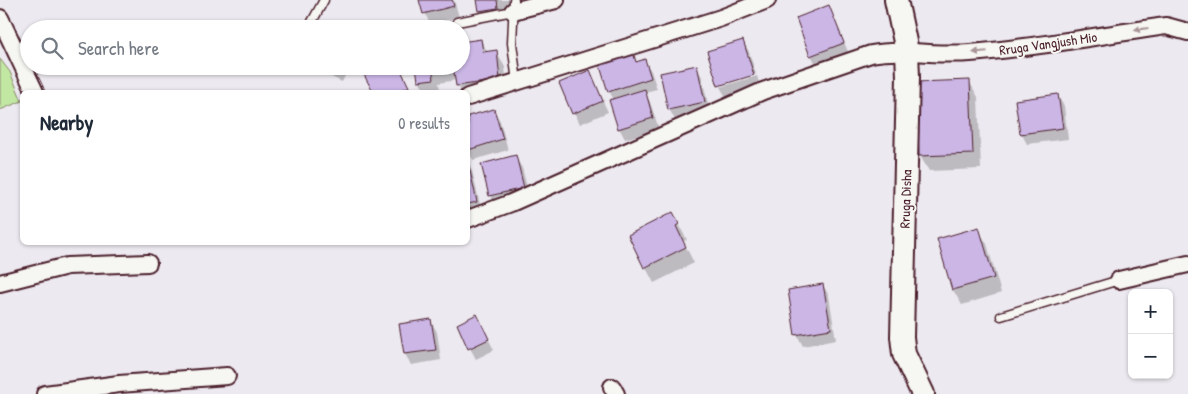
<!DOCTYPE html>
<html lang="en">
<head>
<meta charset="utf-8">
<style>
	:root { --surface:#fff; --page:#f6f6f7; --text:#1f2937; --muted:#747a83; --line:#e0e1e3 }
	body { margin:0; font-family:"Patrick Hand",sans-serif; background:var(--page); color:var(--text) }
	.controls { position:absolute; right:15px; bottom:15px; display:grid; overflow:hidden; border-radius:8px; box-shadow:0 1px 4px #0004 }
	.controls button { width:45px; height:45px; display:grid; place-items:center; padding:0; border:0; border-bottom:1px solid var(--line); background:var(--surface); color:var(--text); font:25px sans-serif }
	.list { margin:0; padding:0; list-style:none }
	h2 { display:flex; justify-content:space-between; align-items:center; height:65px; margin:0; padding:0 20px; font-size:21px }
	h2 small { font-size:16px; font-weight:400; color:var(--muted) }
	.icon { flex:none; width:28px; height:28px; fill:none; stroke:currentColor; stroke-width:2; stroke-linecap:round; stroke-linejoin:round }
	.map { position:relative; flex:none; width:1188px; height:394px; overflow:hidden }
	.search { position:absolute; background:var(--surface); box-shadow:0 1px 4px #0004; left:20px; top:20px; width:450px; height:55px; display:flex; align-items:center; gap:12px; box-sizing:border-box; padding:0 18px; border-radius:28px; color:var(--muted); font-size:19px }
	.panel { position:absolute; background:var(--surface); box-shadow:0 1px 4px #0004; left:20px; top:90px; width:450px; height:155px; border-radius:8px }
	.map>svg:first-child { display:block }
	.green { fill:#c1e7a2; stroke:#868366 }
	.shadow { fill:#0003 }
	.building { fill:#cbb6e6; stroke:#4a1f2b }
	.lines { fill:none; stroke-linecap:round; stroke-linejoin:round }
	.lane-casing { stroke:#4a1f2b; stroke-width:11 }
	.street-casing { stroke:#4a1f2b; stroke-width:20 }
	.secondary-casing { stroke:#4a1f2b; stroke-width:26 }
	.lane { stroke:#f6f6f2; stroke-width:8 }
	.street { stroke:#f6f6f2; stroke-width:16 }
	.secondary { stroke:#f6f6f2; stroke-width:22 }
	.oneway { fill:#a99598 }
	.labels { text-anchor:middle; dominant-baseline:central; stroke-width:4; stroke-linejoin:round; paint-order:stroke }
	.street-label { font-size:14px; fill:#4a1f2b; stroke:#f6f6f2 }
</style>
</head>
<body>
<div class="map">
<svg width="1188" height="394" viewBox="0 0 1188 394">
	<rect width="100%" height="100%" fill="#ede9f0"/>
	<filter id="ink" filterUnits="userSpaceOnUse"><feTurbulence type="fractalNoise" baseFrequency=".02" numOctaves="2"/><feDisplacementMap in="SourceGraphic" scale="10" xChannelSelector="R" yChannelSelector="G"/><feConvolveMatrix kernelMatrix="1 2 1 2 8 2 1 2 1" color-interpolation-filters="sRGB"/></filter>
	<g filter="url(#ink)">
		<polygon class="green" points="0,59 10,72 22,101 0,110"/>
		<g class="shadow">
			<polygon points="420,0 454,0 459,17 430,25"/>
			<polygon points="478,0 512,0 513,7 502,9 504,19 486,21 480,11"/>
			<polygon points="829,7 849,54 817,66 811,55"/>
			<polygon points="481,40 488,53 496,52 505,67 508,96 468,101 468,92 461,92 456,80 439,83 440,90 425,91 419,80 417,66 461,66"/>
			<polygon points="743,41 749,52 756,74 720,85 720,87 709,52"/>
			<polygon points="632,54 637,63 645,61 651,71 657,89 645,92 650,102 659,129 625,139 619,128 614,100 609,91"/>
			<polygon points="316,66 350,66 342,82 319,71"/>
			<polygon points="398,66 411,92 374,92 364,72"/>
			<polygon points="696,66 702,77 710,113 675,120 669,109"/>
			<polygon points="589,72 608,112 580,124 561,84"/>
			<polygon points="757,76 760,86 726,97 720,87"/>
			<polygon points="969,81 978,97 981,169 929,171 920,156 917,84"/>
			<polygon points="1057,95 1064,106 1068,139 1027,144 1021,133"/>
			<polygon points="494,110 500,121 508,150 473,160 468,150 468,118"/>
			<polygon points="515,157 522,168 530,198 497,207 491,196 482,165"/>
			<polygon points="468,163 472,171 482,213 468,216"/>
			<polygon points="673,214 687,240 683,241 694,263 654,283 629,236"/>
			<polygon points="978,229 987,244 1001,293 962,305 953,290"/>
			<polygon points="823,285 829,296 836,340 803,346 797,335 789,291"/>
			<polygon points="477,316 494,350 476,359 470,348"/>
			<polygon points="431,321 437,332 441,360 411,365 405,354 401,325"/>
		</g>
		<g class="building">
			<polygon points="419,0 452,0 454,6 423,14"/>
			<polygon points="477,0 497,0 498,8 479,11"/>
			<polygon points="829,5 844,43 810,56 796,18"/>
			<polygon points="481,39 483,52 497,50 500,80 456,86 453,66 461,66 461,42"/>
			<polygon points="743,40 754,75 718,86 707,51"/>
			<polygon points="633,52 636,62 645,59 651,78 608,92 599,63"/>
			<polygon points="697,65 705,102 668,110 660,73"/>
			<polygon points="372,66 399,66 409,87 397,92 373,92 362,71"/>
			<polygon points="416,66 449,66 449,70 433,72 434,79 418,81"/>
			<polygon points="590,70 603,101 572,114 559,83"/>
			<polygon points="970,80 973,154 919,156 916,82"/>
			<polygon points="645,89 653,118 618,129 609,100"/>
			<polygon points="1058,94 1063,128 1020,134 1015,100"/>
			<polygon points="494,109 503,139 468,150 468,116"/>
			<polygon points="516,155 524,188 489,196 481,164"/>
			<polygon points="468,162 477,202 468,204"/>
			<polygon points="673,212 679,224 676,226 686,247 644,268 628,235"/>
			<polygon points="979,227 994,278 952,290 937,239"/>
			<polygon points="823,284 831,329 795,335 788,290"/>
			<polygon points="477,314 489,339 468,349 457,324"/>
			<polygon points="431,319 436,350 404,354 399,324"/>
		</g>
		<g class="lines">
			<g class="lane-casing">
				<g id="lane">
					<polyline points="514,0 512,43 517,82"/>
					<polyline points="457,22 513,11"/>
					<polyline points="308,29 324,0"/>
					<polyline points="1001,316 1119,280"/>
				</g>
			</g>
			<g class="street-casing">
				<g id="street">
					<polyline points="513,11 556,0"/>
					<polyline points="0,18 35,92"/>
					<polyline points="468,97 721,18 767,0"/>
					<path d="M 468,219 L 511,203 L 763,91 L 871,54 C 903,48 936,56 970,53 C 1035,48 1101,35 1166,26 L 1188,32"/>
					<polyline points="1119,280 1188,264"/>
					<polyline points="0,283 67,266 148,263"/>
					<polyline points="612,387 616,394"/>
					<polyline points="45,394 119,384 227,376"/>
				</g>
			</g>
			<g class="secondary-casing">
				<polyline id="secondary" points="896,0 907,51 908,77 902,337 904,354 923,394"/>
			</g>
			<use href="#lane" class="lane"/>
			<use href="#street" class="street"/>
			<use href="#secondary" class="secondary"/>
		</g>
		<defs><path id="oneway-solid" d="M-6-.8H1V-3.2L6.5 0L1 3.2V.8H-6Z" transform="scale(1.25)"/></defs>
		<g class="oneway">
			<use href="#oneway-solid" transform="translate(1141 29) rotate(172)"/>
			<use href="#oneway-solid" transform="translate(980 52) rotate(175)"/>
		</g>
	</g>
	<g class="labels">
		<g class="street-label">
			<text transform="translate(1048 43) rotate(-8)">Rruga Vangjush Mio</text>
			<text transform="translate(905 199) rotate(-88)">Rruga Disha</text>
		</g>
	</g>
</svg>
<div class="controls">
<button>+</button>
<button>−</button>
</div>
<div class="search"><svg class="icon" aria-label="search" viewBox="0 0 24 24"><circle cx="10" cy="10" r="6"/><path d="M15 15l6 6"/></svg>Search here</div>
<section class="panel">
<h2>Nearby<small>0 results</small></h2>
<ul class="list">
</ul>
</section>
</div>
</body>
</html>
